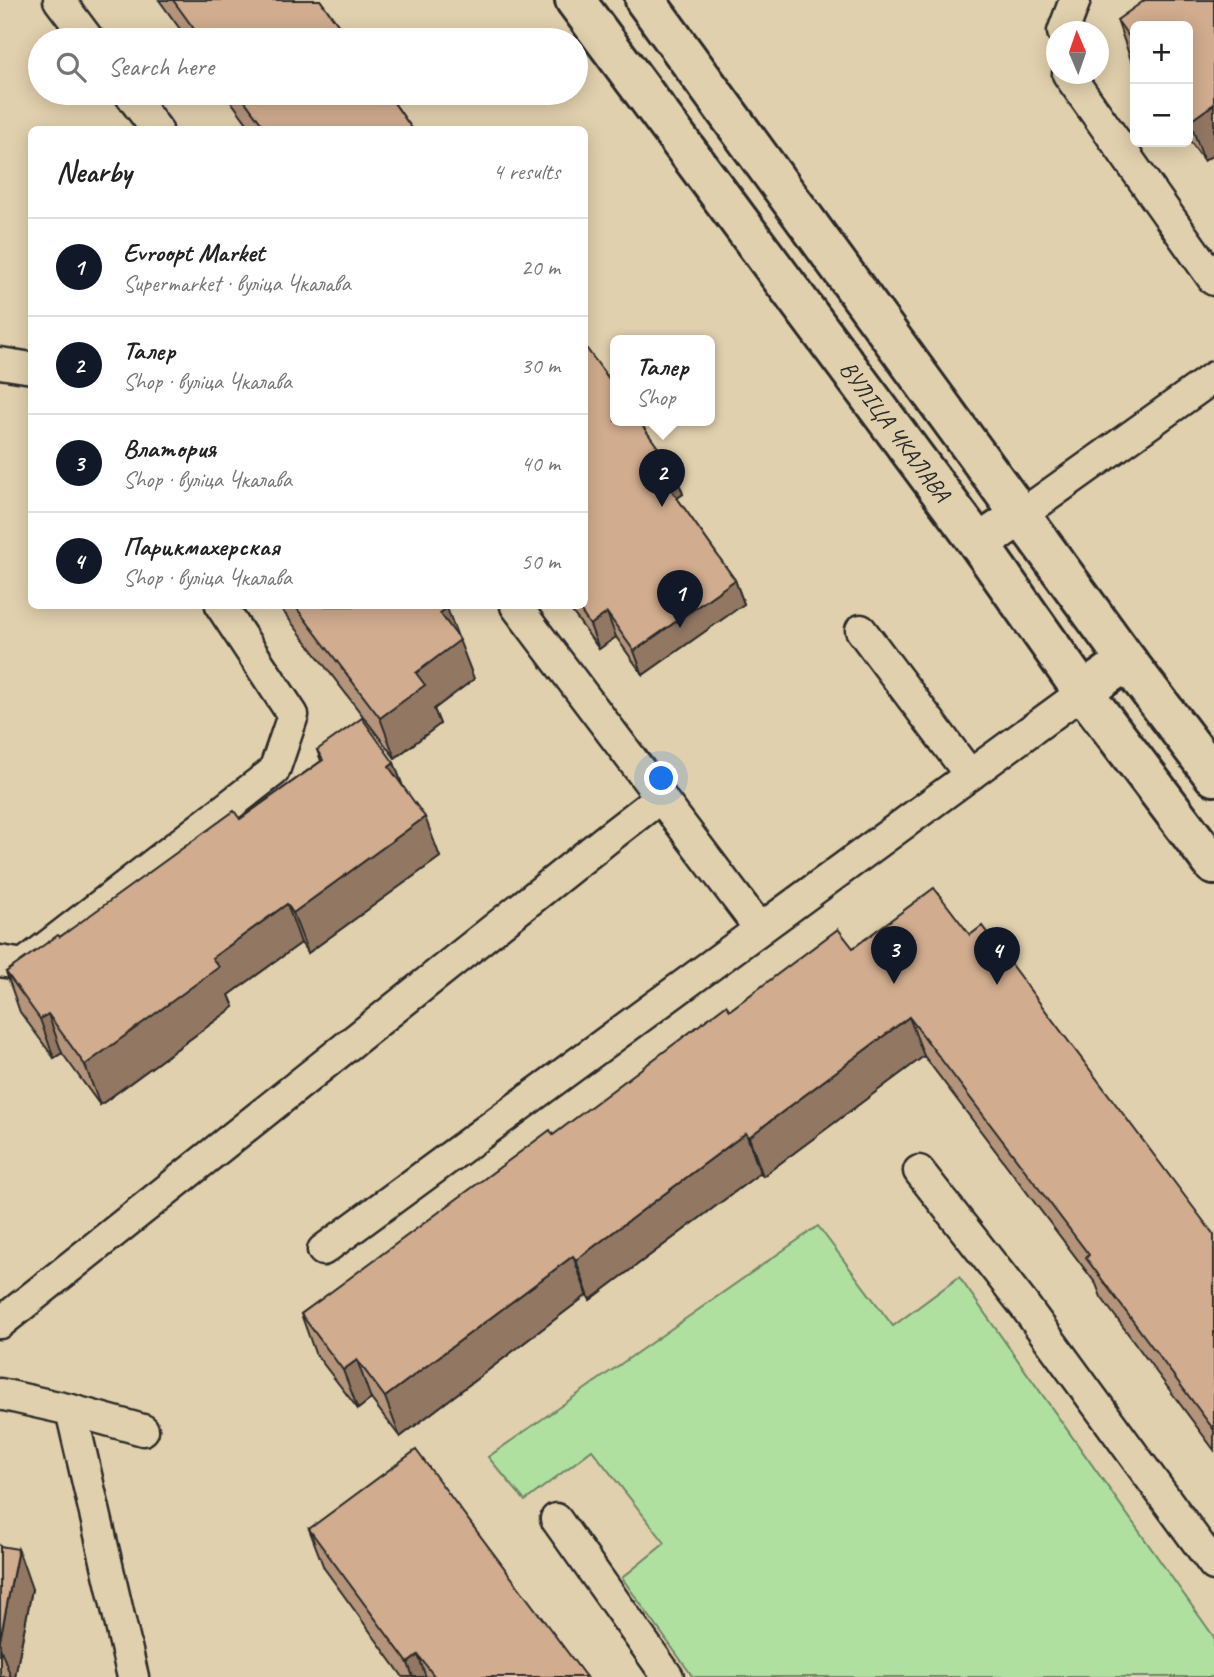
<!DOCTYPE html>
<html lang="en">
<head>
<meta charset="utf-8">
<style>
	:root { --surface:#fff; --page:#f6f6f6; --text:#222; --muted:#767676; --line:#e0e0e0; --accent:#111827 }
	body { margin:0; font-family:Caveat,sans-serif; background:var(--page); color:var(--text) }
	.controls { position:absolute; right:21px; top:21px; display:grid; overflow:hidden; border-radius:10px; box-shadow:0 4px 18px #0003 }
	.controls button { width:63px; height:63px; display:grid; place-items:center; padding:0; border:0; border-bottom:2px solid var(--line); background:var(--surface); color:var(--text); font:35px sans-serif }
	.compass { position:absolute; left:1046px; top:21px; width:63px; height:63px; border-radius:50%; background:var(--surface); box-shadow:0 4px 18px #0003; rotate:358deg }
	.you { position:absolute; left:662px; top:779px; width:24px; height:24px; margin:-18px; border:5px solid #fff; border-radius:50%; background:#1a73e8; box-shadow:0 0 0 10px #1a73e833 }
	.badge { display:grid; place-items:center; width:46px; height:46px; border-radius:50%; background:var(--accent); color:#fff; font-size:23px; font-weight:700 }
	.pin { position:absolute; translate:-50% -58px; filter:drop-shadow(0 2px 4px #0008) }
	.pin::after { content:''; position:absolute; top:37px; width:24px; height:21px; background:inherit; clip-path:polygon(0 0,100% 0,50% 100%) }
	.popup { position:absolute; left:610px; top:335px; width:105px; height:91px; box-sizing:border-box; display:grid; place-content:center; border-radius:10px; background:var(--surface); filter:drop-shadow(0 2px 5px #0005); font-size:23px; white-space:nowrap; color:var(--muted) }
	.popup b { font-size:26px; color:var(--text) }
	.popup::after { content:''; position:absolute; left:50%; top:100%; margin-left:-14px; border:14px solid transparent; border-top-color:var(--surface) }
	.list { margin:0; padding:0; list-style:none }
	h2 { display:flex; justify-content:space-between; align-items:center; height:91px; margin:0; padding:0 28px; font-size:30px }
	h2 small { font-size:23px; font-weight:400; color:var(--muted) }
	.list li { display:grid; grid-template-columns:46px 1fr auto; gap:21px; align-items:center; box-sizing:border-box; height:98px; padding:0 28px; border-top:2px solid var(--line) }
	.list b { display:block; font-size:26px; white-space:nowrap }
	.list p { margin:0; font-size:23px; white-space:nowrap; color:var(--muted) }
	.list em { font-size:23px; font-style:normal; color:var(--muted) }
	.icon { flex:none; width:38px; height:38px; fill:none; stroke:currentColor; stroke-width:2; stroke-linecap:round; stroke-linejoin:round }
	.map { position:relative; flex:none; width:1214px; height:1677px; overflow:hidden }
	.search { position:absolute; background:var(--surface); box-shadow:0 4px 18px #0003; left:28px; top:28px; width:560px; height:77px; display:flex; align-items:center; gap:18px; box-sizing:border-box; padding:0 24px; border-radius:38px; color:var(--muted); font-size:26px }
	.panel { position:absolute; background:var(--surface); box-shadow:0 4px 18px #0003; left:28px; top:126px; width:560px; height:483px; border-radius:10px }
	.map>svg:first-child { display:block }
	.green { fill:#b0e0a0; stroke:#6e8666; stroke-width:2 }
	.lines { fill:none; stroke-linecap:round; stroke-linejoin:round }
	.lane-casing { stroke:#2b2b2b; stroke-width:35 }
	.street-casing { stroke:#2b2b2b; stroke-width:44 }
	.secondary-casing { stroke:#2b2b2b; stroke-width:44 }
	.lane { stroke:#e1d0ad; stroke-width:30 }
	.street { stroke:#e1d0ad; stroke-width:38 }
	.secondary { stroke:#e1d0ad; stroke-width:38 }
	.wall { fill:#b4947a; stroke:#2b2b2b; stroke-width:2 }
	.shaded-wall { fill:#927863; stroke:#2b2b2b; stroke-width:2 }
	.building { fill:#d1ac8e; stroke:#2b2b2b; stroke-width:2 }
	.labels { text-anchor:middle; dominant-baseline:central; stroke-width:6; stroke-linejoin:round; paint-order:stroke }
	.street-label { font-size:24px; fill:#2b2b2b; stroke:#e1d0ad }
</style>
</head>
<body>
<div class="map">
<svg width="1214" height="1677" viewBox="0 0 1214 1677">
	<rect width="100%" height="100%" fill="#e1d0ad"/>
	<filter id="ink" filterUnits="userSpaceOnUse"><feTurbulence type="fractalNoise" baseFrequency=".0143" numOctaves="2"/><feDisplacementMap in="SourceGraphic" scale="14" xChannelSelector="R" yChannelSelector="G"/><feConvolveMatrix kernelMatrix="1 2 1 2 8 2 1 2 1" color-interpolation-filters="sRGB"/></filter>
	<g filter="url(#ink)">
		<polygon class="green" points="818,1226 893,1326 959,1277 1214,1637 1214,1677 693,1677 622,1578 665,1543 592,1450 525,1501 488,1457"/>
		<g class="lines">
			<g class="lane-casing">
				<g id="lane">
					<polyline points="59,0 89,40"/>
					<polyline points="1063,32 1075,0"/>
					<polyline points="1068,74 1214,280"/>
					<polyline points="129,93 157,130"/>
					<polyline points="0,363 32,368"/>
					<polyline points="1021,515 1214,377"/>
					<polyline points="516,606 760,929"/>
					<polyline points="861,630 970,775"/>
					<polyline points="0,961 23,965 274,771 293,715 221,606"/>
					<polyline points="919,1171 1024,1305 1214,1565"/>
					<polyline points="323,1250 1083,692"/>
					<polyline points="0,1323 608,838 661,797"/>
					<polyline points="0,1394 71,1410 143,1430"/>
					<polyline points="71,1410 133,1677"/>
					<polyline points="556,1519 668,1677"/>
				</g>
			</g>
			<g class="street-casing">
				<g id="street">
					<polyline points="979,544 1021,515"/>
					<polyline points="1083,692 1127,661"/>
				</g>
			</g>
			<g class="secondary-casing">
				<g id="secondary">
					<path id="s1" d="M 575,0 L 979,544 L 1083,692 L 1214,865"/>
					<polyline points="645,0 1127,661 1214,776"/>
				</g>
			</g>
			<use href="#lane" class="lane"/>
			<use href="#street" class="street"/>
			<use href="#secondary" class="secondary"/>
		</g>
		<g class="wall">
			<polygon points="159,0 320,0 349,40 188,40"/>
			<polygon points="1214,0 1214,154 1204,161 1188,138 1188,26 1135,26 1135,65 1131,60 1117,20"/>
			<polygon points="225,93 387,93 413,130 252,130"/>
			<polygon points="674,470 683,494 677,498 735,580 744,604 643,675 616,637 599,649 568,606 584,606"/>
			<polygon points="279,606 445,606 474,679 434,709 440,724 395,758"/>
			<polygon points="317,750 394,763 403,787 440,857 308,953 301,943 229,995 234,1007 100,1105 62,1053 54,1058 20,1012 6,972 240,819 321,761"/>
			<polygon points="970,935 1214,1235 1214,1450 1101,1297 1096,1284 924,1056 763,1176 760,1173 590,1300 587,1295 400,1437 371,1399 358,1409 315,1353 301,1314 730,1010 853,948"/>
			<polygon points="309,1529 586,1677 403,1677 324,1568"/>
			<polygon points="0,1546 32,1589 15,1677 0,1677"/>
		</g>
		<g class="shaded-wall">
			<polygon points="1214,104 1214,154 1204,161 1190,121"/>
			<polygon points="674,470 683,494 671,502 663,478"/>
			<polygon points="735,580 744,604 643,675 634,651"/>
			<polygon points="447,608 474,679 434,709 440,724 395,758 380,718 416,673 440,613"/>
			<polygon points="607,613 616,637 599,649 590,625"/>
			<polygon points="394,763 409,802 389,767"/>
			<polygon points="425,817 440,857 308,953 293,913"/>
			<polygon points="287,904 301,943 229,995 234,1007 100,1105 85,1065 212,958"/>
			<polygon points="48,1014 62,1053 54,1058 40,1019"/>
			<polygon points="909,1017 924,1056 763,1176 749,1137"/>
			<polygon points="746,1133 760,1173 590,1300 576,1260"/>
			<polygon points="573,1256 587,1295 400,1437 385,1397"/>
			<polygon points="357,1360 371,1399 358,1409 343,1370"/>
			<polygon points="18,1549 32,1589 15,1677 11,1677 0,1647 0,1640"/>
			<polygon points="418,1655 426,1677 413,1677 408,1663"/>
		</g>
		<g class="building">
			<polygon points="173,0 320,0 349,40 202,40"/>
			<polygon points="1145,0 1214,0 1214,104 1190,121 1188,118 1188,26 1135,26 1135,45 1117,20"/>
			<polygon points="239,93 387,93 413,130 266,130"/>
			<polygon points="584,345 615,387 615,421 639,421 674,470 663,478 735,580 634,651 607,613 590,625 577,606 584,606"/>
			<polygon points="295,606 445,606 447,608 440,613 460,640 416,673 425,685 380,718"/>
			<polygon points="362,718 394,763 389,767 425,817 293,913 287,904 212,958 219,967 85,1065 48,1014 40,1019 6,972 58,935 60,937 234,811 240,819 323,760 317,750"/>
			<polygon points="934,888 970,935 982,926 1214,1235 1214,1430 1086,1258 1089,1255 909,1017 749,1137 746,1133 576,1260 573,1256 385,1397 357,1360 343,1370 301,1314 550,1130 553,1135 726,1005 730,1010 838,929 853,948"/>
			<polygon points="416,1450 586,1677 435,1677 418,1655 408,1663 309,1529"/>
			<polygon points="0,1546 18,1549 0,1640"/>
		</g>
	</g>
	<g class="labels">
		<g class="street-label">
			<text stroke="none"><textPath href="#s1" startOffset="537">ВУЛІЦА ЧКАЛАВА</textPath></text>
		</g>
	</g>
</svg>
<div class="controls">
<button>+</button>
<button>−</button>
</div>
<svg class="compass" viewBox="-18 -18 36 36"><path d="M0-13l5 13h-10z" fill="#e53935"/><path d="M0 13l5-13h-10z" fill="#767676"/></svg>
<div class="you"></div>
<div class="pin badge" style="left:680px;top:628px">1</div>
<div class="pin badge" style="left:662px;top:507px">2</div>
<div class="popup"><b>Талер</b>Shop</div>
<div class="pin badge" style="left:894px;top:984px">3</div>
<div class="pin badge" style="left:997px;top:985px">4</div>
<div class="search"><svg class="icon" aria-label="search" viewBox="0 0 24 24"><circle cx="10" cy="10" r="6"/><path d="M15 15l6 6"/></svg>Search here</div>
<section class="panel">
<h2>Nearby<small>4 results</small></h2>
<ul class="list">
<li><span class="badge">1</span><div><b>Evroopt Market</b><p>Supermarket · вуліца Чкалава</p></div><em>20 m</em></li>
<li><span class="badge">2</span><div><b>Талер</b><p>Shop · вуліца Чкалава</p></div><em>30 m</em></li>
<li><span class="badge">3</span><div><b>Влатория</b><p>Shop · вуліца Чкалава</p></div><em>40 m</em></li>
<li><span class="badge">4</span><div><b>Парикмахерская</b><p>Shop · вуліца Чкалава</p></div><em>50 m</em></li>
</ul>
</section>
</div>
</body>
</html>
